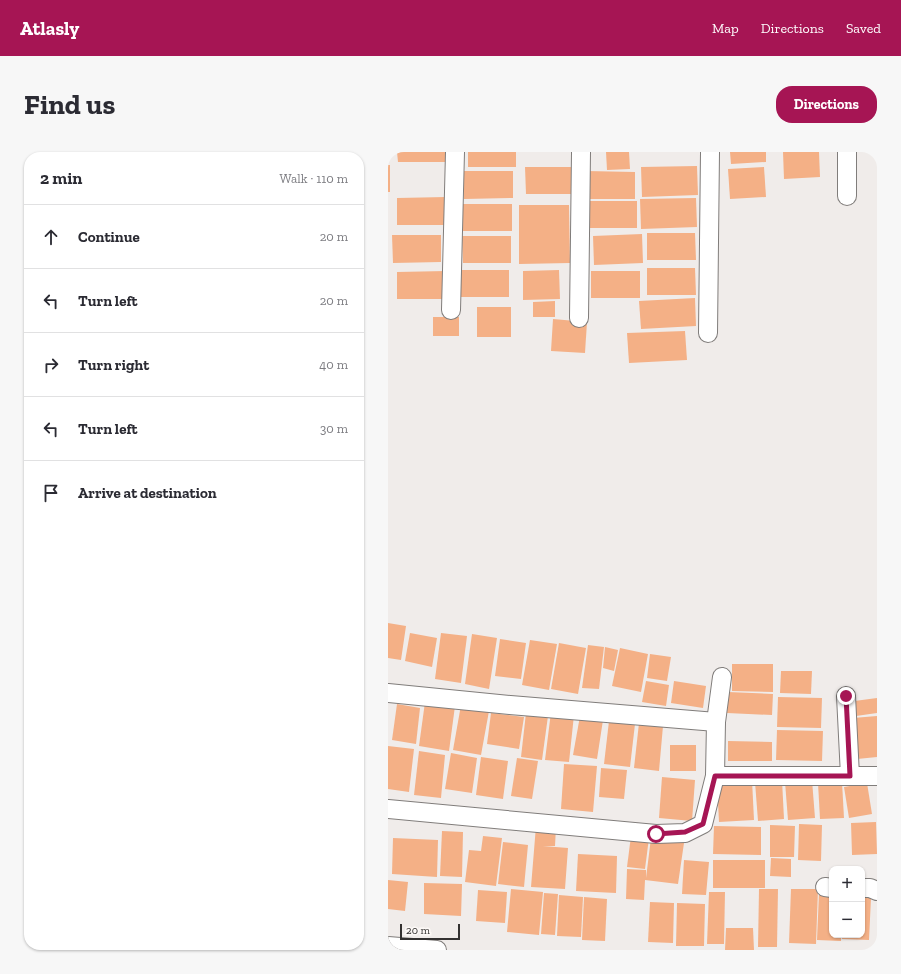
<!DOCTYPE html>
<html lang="en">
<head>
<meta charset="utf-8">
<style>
	:root { --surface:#fff; --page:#f7f7f7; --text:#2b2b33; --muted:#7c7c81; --line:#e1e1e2; --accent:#a61554 }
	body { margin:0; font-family:"Zilla Slab",serif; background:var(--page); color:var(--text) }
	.controls { position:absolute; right:12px; bottom:12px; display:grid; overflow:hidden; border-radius:8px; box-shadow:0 1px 3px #0004 }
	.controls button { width:36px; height:36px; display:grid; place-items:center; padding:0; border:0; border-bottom:1px solid var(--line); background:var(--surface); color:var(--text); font:20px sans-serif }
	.scale { position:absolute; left:12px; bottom:10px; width:60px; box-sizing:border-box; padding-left:4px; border:2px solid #333130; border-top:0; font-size:11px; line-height:14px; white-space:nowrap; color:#333130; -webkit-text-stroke:3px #fdf9f7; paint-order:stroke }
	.stop { position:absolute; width:12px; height:12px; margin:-9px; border:3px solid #a61554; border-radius:50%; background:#fff }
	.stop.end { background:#a61554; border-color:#fff; box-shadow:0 1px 4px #0008 }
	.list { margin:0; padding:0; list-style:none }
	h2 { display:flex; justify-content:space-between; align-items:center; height:52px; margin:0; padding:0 16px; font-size:17px }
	h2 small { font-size:13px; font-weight:400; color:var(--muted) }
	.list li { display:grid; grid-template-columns:26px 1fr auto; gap:12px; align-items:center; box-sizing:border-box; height:64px; padding:0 16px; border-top:1px solid var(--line) }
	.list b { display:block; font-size:15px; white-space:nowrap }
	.list em { font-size:13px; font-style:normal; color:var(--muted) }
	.icon { flex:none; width:22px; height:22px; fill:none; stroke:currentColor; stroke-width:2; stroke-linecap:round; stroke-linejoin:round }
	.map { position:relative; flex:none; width:489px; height:798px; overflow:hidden; border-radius:16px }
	header { display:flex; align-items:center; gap:24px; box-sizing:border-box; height:56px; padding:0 20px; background:var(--accent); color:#fff }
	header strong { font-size:19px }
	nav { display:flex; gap:22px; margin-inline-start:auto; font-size:14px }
	.intro { display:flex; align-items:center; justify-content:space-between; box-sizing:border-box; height:96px; padding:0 24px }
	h1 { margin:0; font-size:28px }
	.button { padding:10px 18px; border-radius:16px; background:var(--accent); color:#fff; font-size:14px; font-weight:700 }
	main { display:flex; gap:24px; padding:0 24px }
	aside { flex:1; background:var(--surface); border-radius:16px; box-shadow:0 1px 3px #0004 }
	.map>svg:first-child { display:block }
	.building { fill:#f4b086 }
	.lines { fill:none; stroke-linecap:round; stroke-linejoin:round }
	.street-casing { stroke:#807d7b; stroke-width:20 }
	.street { stroke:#fff; stroke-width:18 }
	.route { stroke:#a61554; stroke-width:5 }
</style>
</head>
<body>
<header>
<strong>Atlasly</strong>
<nav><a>Map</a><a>Directions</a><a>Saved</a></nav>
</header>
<div class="intro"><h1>Find us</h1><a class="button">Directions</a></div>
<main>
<aside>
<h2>2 min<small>Walk · 110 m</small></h2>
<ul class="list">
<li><svg class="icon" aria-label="ahead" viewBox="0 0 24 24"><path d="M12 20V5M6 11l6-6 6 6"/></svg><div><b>Continue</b></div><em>20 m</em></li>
<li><svg class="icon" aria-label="left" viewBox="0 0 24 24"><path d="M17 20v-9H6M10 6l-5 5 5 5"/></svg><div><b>Turn left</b></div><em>20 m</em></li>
<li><svg class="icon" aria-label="right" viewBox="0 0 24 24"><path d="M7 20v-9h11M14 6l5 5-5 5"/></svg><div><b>Turn right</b></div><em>40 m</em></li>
<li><svg class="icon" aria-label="left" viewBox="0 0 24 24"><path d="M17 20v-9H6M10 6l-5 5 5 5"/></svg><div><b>Turn left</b></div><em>30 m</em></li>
<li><svg class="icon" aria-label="arrive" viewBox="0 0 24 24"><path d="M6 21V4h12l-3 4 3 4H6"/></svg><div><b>Arrive at destination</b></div></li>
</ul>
</aside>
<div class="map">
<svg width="489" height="798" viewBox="0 0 489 798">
	<rect width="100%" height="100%" fill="#f0ecea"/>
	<g class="building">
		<polygon points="9,0 58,0 58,10 10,10"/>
		<rect x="80" y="0" width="48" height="15"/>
		<polygon points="218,0 241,0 242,17 219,18"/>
		<polygon points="342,0 378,0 378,10 343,12"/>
		<polygon points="395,0 431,0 432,25 396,27"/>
		<rect x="0" y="13" width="2" height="27"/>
		<polygon points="309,14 310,43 254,45 253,15"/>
		<polygon points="137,15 186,15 186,42 138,42"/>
		<polygon points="376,15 378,45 342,47 340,17"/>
		<polygon points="76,19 125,19 125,46 76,47"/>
		<polygon points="198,19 247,20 247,47 199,47"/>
		<polygon points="58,45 58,73 9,73 9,46"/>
		<polygon points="308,46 309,75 253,77 252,47"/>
		<rect x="200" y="49" width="49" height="27"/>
		<rect x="75" y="52" width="49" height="27"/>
		<polygon points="131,53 181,53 182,111 131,112"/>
		<polygon points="259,81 307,81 308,108 259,108"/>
		<polygon points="254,82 255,111 206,113 205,84"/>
		<polygon points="4,83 53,83 53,110 5,111"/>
		<polygon points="74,84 123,84 123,111 75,111"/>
		<polygon points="259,116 307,116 308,143 259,143"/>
		<rect x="72" y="118" width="49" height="27"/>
		<polygon points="171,118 172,147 135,148 135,119"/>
		<polygon points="58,119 58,147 9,147 9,120"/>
		<rect x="203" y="119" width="49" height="27"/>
		<polygon points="307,146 308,174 253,177 251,149"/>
		<polygon points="167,149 167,165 145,165 145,150"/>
		<rect x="89" y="155" width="34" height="30"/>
		<rect x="45" y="165" width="26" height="19"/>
		<polygon points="165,167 199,170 197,201 163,199"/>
		<polygon points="297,179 299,208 241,211 239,181"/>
		<polygon points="0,471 18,474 13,508 0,506"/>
		<polygon points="22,481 49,486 44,515 17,509"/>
		<polygon points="53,481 79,484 73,531 47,527"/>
		<polygon points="84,482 109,486 101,537 77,532"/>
		<polygon points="112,487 138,491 133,527 107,524"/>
		<polygon points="142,488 169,492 161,538 134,533"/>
		<polygon points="171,491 198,496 190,542 163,537"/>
		<polygon points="200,493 216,495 211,537 194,536"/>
		<polygon points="217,495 230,498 226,519 215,516"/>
		<polygon points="232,496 260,502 253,540 224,534"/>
		<polygon points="262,502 283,505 279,529 259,526"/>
		<polygon points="344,512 385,512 385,540 344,539"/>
		<polygon points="393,519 424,519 423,542 392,541"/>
		<polygon points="258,529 281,533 278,554 254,550"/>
		<polygon points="286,529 318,534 315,556 283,551"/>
		<polygon points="340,540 385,542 384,563 339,561"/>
		<polygon points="390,545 434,546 433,576 389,575"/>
		<polygon points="489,546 489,561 461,565 459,550"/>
		<polygon points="37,550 67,554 61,599 31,594"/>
		<polygon points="9,552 32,556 28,592 4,588"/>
		<polygon points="73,553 101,559 93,603 65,598"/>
		<polygon points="163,560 186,563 181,610 157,608"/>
		<polygon points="103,561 136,565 131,597 99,592"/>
		<polygon points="138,561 160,564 154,608 133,605"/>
		<polygon points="192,564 215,568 209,607 185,603"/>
		<polygon points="489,564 489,605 469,607 465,566"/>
		<polygon points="221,569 247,572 242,615 216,612"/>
		<polygon points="251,571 275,574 271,619 246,616"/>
		<polygon points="389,578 435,579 434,609 388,608"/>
		<polygon points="340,589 384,590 384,609 340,609"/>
		<rect x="282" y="593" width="26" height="26"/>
		<polygon points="0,594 26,597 21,640 0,637"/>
		<polygon points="31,599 57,603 53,646 26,643"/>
		<polygon points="63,601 89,606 84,641 57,637"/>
		<polygon points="93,605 120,609 115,647 88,643"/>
		<polygon points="129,606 150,609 144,647 123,644"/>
		<polygon points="176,612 209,614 205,660 173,657"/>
		<polygon points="213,616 239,618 236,647 211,645"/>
		<polygon points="274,625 307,628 304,669 271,666"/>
		<polygon points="364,628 366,668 331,670 329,630"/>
		<polygon points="394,628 396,667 370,669 367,630"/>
		<polygon points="424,628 427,666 400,668 397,630"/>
		<polygon points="454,630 456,666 432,667 430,631"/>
		<polygon points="479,631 484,662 461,666 456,635"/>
		<polygon points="488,670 489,702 464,703 463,671"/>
		<polygon points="411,672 434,673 433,709 410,708"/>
		<polygon points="382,673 407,674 406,705 382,705"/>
		<polygon points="148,674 168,675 167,694 155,694 180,696 177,737 143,735"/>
		<polygon points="326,674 373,675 373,703 325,702"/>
		<polygon points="54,679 75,680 74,725 52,724"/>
		<polygon points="95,684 114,686 108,734 77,730 81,698 93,699"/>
		<polygon points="243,684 261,686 257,717 239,715"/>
		<polygon points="5,686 50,688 49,725 4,722"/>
		<polygon points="263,686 296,691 290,732 257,728 256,748 238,747 239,717 258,718 258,726 259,718 260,718 259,718"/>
		<polygon points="115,690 140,693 136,735 110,732"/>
		<polygon points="190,702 229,704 228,741 188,739"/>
		<polygon points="383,706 403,707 403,725 382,724"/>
		<polygon points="296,708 321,710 318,743 294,742"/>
		<rect x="325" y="708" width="52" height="28"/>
		<polygon points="0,728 20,730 17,759 0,757"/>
		<polygon points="36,731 74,732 73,764 36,762"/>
		<polygon points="123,737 155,740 151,783 119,780"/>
		<polygon points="371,737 390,737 389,795 370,795"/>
		<polygon points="403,737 430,737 428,792 401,791"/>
		<polygon points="90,738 119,740 117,771 88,769"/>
		<polygon points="321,740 337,740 336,792 319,792"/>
		<polygon points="156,741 170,742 167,783 153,782"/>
		<polygon points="431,741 444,742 444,783 453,783 453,789 429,788"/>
		<polygon points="171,743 195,745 193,785 169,784"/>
		<polygon points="196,745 219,747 217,789 194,788"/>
		<polygon points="474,746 483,746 481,788 454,787 454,783 474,783"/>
		<polygon points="262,750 286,751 285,791 260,790"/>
		<polygon points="289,751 317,752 316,794 288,794"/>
		<polygon points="338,776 365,776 366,798 337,798"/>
	</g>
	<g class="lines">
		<g class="street-casing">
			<g id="street">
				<polyline points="459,0 459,44"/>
				<polyline points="63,158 67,0"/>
				<polyline points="191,166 193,0"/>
				<polyline points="320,181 322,0"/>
				<polyline points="0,541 122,553 328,570"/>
				<polyline points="458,544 462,624"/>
				<polyline points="327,624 489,624"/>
				<polyline points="0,657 268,682 297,681 315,672 327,624 328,570 334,525"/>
				<polyline points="437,735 444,736"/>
				<polyline points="474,736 482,736 489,739"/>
				<polyline points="0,794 49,798"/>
			</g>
		</g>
		<use href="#street" class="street"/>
	</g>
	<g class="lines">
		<polyline class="route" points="268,682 297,680 315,672 327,624 462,624 458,544"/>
	</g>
</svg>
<div class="controls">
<button>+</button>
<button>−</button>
</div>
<div class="scale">20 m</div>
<div class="stop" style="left:268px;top:682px"></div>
<div class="stop end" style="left:458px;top:544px"></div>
</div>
</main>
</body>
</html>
